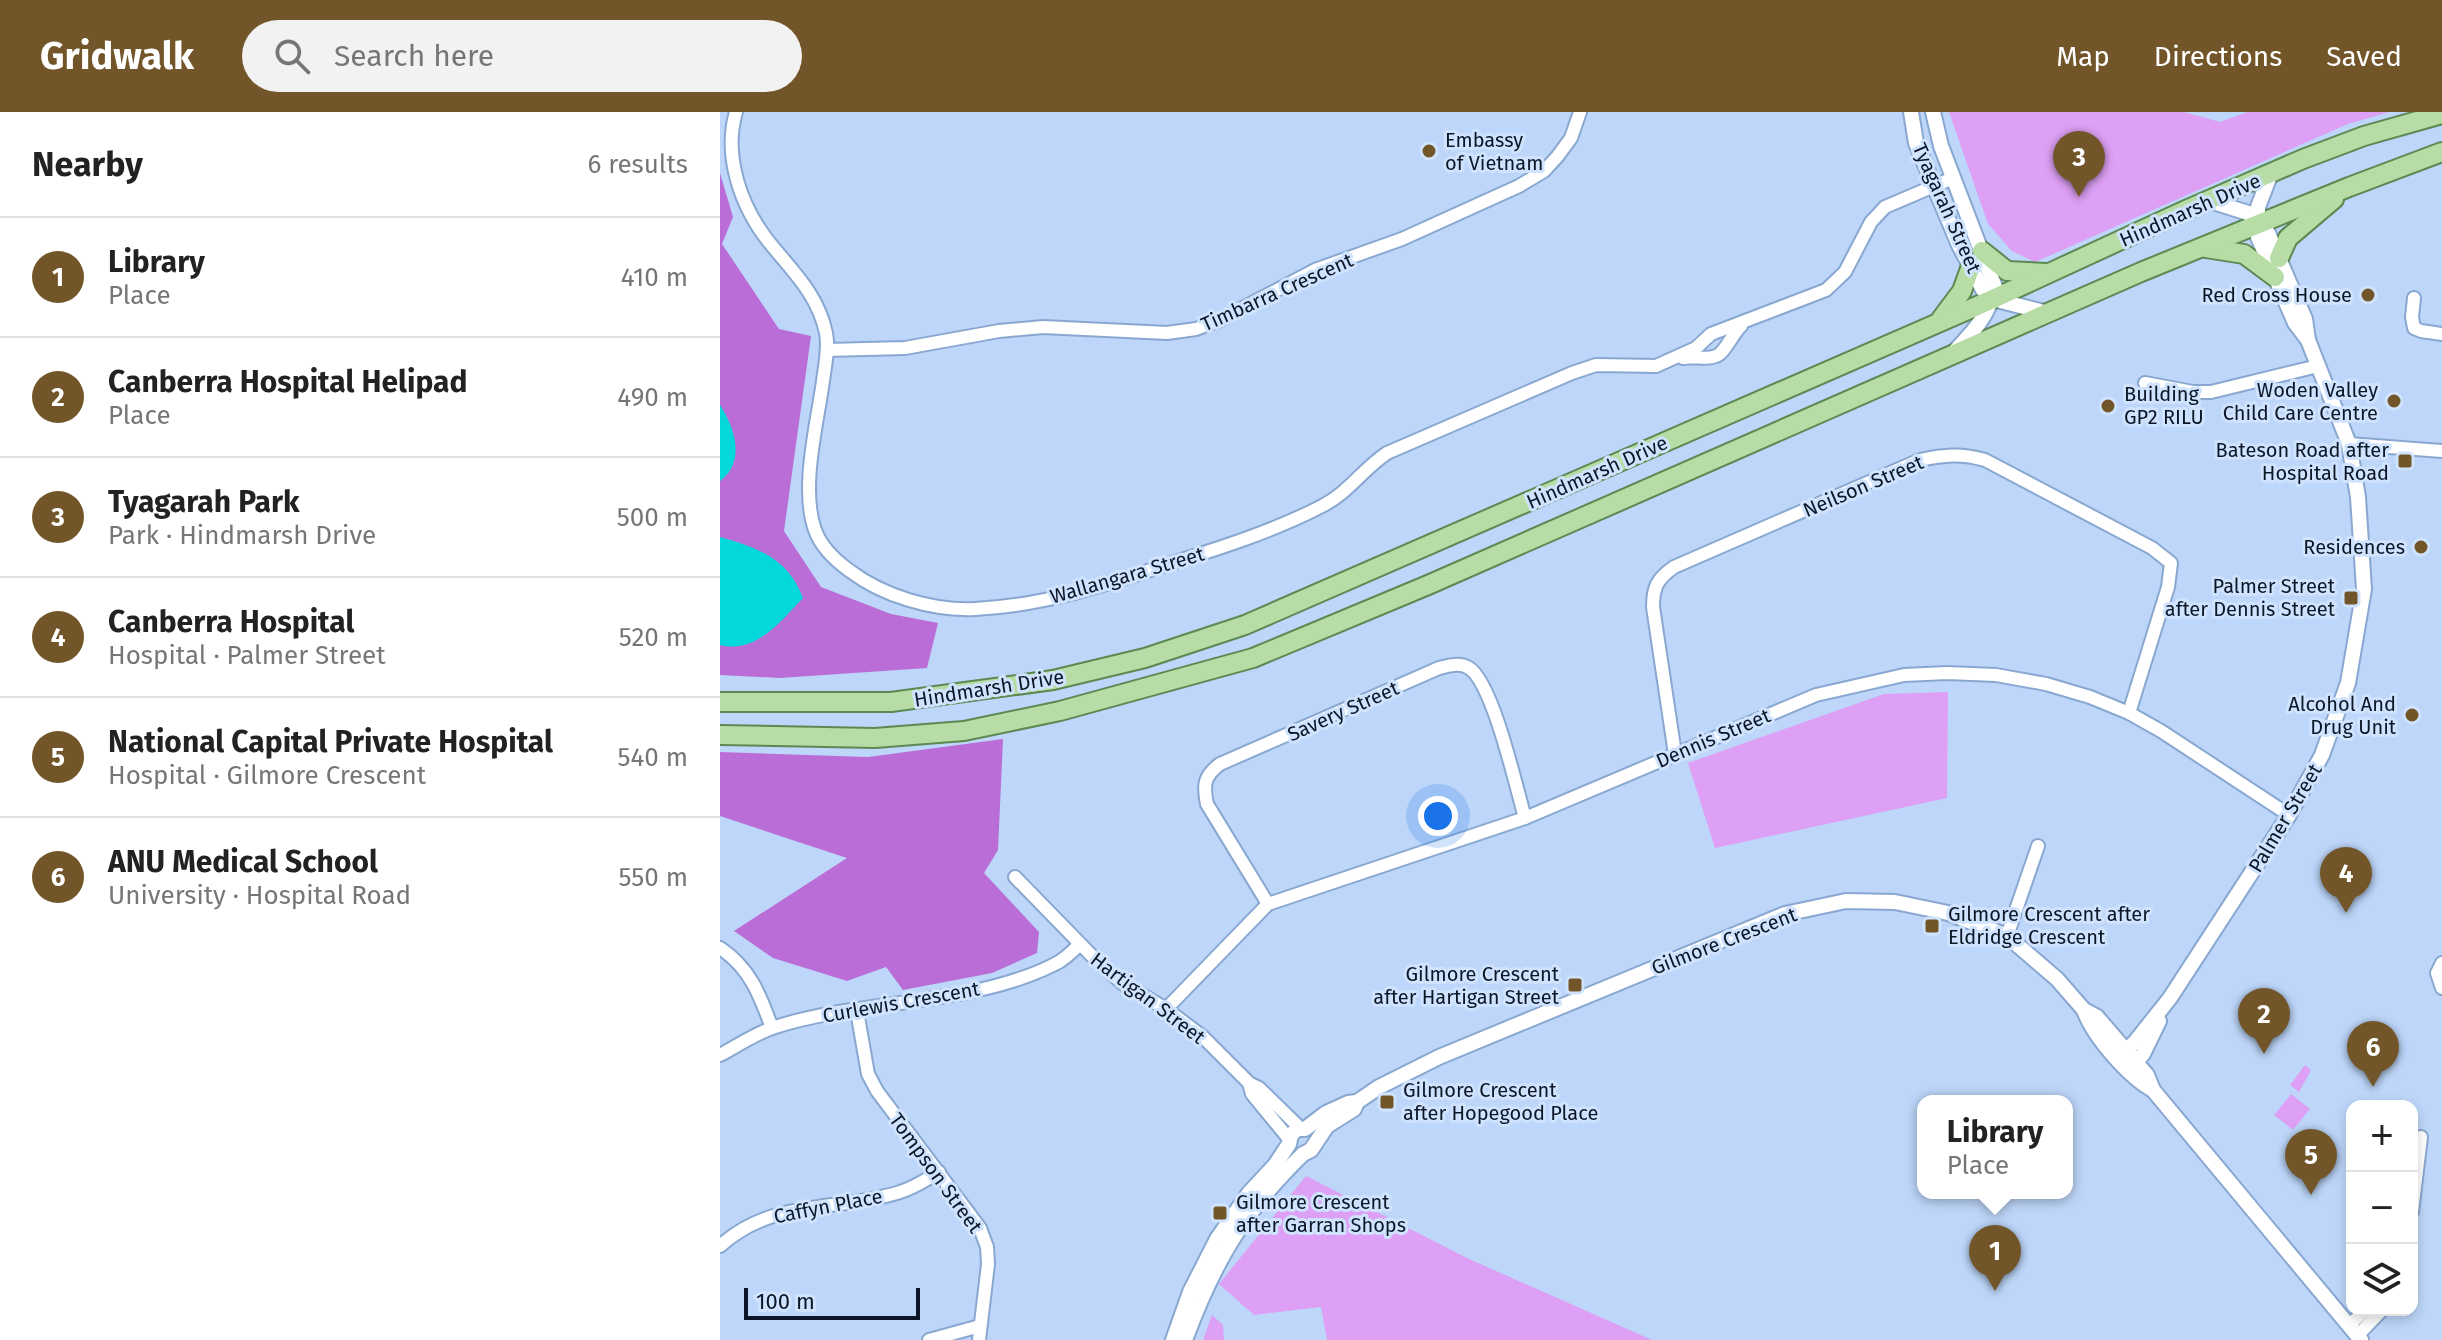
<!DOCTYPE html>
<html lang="en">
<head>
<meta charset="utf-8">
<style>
	:root { --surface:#fff; --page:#f2f2f2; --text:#222; --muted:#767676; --line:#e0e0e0; --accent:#725629 }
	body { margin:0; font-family:"Fira Sans",sans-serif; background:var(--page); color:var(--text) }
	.controls { position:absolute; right:24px; bottom:24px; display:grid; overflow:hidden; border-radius:16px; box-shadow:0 4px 12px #0003 }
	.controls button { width:72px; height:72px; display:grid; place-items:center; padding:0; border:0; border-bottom:2px solid var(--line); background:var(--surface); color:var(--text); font:40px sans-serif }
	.scale { position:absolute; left:24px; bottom:20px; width:176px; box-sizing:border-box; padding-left:8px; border:4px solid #0b1626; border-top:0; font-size:22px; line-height:28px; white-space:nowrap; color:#0b1626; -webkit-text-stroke:6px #d0e3fe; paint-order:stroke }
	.you { position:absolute; left:718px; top:704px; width:28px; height:28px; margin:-20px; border:6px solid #fff; border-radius:50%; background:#1a73e8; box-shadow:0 0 0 12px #1a73e833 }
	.badge { display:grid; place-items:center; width:52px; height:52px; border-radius:50%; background:var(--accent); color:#fff; font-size:26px; font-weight:700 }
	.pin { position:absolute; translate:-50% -66px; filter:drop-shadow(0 2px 4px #0008) }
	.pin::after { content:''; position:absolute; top:42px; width:28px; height:24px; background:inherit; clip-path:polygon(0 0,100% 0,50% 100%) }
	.popup { position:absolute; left:1197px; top:983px; width:156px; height:104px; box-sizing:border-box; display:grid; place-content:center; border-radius:16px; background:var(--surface); filter:drop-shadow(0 2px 6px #0005); font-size:26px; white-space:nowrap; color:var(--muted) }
	.popup b { font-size:30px; color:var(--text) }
	.popup::after { content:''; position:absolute; left:50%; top:100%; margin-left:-16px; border:16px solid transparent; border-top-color:var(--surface) }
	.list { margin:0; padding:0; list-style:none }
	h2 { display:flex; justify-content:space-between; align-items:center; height:104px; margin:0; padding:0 32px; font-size:34px }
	h2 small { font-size:26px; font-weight:400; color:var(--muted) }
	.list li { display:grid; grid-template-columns:52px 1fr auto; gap:24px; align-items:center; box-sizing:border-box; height:120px; padding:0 32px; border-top:2px solid var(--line) }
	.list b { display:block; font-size:30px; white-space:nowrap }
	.list p { margin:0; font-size:26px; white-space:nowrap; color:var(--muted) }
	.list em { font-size:26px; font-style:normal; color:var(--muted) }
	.icon { flex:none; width:44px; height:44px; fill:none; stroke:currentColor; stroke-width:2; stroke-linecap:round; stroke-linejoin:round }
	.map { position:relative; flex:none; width:1722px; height:1228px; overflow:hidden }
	header { display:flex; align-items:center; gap:48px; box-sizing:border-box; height:112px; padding:0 40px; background:var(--accent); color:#fff }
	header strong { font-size:38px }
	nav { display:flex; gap:44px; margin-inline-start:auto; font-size:28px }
	.search { width:560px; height:72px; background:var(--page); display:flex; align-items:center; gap:20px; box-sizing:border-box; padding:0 28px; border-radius:44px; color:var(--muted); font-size:30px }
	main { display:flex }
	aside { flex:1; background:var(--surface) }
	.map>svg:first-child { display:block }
	.green { fill:#dda0f4 }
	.forest { fill:#ba6dd7 }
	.water { fill:#03d8da }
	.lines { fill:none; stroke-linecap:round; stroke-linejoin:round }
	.minor-casing { stroke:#89a8d1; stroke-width:16 }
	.tertiary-casing { stroke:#89a8d1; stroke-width:18 }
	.primary-casing { stroke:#5c8852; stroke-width:22 }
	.minor { stroke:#fff; stroke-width:12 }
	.tertiary { stroke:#fff; stroke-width:14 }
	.primary { stroke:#b7dca5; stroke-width:18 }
	.poi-dot { fill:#725629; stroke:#d0e3fe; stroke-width:3 }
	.labels { text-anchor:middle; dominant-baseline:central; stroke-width:6; stroke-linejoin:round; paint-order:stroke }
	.poi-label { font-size:20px; fill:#0b1626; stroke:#d0e3fe; text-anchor:end }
	.street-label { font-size:20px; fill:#0b1626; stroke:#d0e3fe }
</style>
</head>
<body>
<header>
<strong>Gridwalk</strong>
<div class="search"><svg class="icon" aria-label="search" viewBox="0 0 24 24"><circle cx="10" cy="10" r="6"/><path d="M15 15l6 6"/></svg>Search here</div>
<nav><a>Map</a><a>Directions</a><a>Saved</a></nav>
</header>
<main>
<aside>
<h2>Nearby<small>6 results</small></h2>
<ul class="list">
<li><span class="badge">1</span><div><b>Library</b><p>Place</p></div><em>410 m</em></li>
<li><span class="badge">2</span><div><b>Canberra Hospital Helipad</b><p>Place</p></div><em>490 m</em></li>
<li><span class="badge">3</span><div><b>Tyagarah Park</b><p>Park · Hindmarsh Drive</p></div><em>500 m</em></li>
<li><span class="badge">4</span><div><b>Canberra Hospital</b><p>Hospital · Palmer Street</p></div><em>520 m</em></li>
<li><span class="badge">5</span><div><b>National Capital Private Hospital</b><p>Hospital · Gilmore Crescent</p></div><em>540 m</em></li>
<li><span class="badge">6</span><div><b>ANU Medical School</b><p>University · Hospital Road</p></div><em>550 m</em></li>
</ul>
</aside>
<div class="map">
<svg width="1722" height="1228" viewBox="0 0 1722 1228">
	<rect width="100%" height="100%" fill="#bdd6f9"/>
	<g class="green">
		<polygon points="1229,0 1464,0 1500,10 1528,0 1669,0 1628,12 1315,150 1292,139 1268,112"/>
		<polygon points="1228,580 1227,686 995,736 968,651 1164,582"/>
		<polygon points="1585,953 1591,958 1579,980 1570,973"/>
		<polygon points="1571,982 1590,997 1573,1018 1554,1003"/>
		<polygon points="586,1064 749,1147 932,1228 607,1228 601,1195 534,1203 499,1172"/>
		<polygon points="492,1203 503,1213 504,1228 483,1228"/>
	</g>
	<g class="forest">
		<polygon points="0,61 13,105 2,132 59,217 91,224 64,419 101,475 171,502 218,511 207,556 60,566 0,563"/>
		<polygon points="283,627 278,738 264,761 319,820 317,841 272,861 183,878 166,855 127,869 53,846 14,819 127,746 0,704 0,640 148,645"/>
	</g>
	<g class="water">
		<path d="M 0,293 C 15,316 26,350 0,369 Z"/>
		<path d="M 0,425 C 38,436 68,446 83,486 C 60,510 36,542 0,533 Z"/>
	</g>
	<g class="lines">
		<g class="minor-casing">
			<g id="minor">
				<path d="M 16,0 C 3,44 21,95 49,130 C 72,159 98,182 106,221 C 109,236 105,253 103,269 C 97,313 80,376 95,418 C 101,435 116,449 130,459 C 163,484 213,499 255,497 C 322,494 386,473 449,452 C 500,436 554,419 602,394 C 628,381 643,357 667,341 L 852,261 L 876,253 L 936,254 L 976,236 L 991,222 L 1106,178 L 1125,160 L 1151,110 L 1165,95 L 1233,66"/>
				<polyline points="1694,186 1692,205 1694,216 1701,219 1722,222"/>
				<polyline points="107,238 185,236 279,219 323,215 447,221 476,217 500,208 595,158 682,127 799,74 824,59 837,45 851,26 860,0"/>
				<path d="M 963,246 C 973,244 987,248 996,244 C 1004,242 1013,221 1021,214"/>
				<polyline points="1425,271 1473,280 1491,280 1598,254"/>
				<polyline points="1629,332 1722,339"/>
				<path d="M 955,642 L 933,495 C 933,475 937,467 954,455 L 1200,348 C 1223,343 1241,341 1265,348 L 1432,436 L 1451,451 L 1448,475 L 1409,601"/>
				<polyline points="295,765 375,847 402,871 446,897 483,925 529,971 539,976 581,1017"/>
				<path d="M 548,792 L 487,692 C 483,673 484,664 500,652 L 719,556 C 729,554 739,550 749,556 C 773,571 796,675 805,706"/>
				<polyline points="1287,824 1318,734"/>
				<path d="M 0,836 C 30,856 40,883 52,916"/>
				<polyline points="1722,851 1717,861 1722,876"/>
				<polyline points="446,897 548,792 805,706 1096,583 1184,563 1227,561 1276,563 1326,572 1370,585 1409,601 1441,619 1569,703"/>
				<polyline points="137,899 148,962 157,979 260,1116 267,1135 268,1152 259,1228"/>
				<path d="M 0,943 C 17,934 36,921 55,915 C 142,887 253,894 335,852 C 344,848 352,840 359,833"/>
				<polyline points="529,971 532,982 569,1027"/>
				<polyline points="1692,1100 1701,1025"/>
				<path d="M 0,1134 C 53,1086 117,1100 180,1080 C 194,1076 207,1067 219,1060"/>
				<polyline points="1629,1213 1646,1198"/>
				<polyline points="1638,1223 1662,1198"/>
				<polyline points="209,1228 260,1214"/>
			</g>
		</g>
		<g class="tertiary-casing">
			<g id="tertiary">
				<polyline points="1191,0 1196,31 1239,133 1263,178 1273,187 1328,201"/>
				<path d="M 1213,0 L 1221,34 L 1275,175 C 1270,202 1253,220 1235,239"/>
				<polyline points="1551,61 1538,95 1538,125 1575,211 1588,228"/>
				<path d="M 1364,898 C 1373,924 1409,965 1433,978"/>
				<polyline points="1398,946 1415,930 1450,886 1569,703 1602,643 1628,571 1644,477 1638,385 1629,332 1588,228 1585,207 1548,121 1528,101 1487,88"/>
				<polyline points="1411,955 1423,942 1439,909"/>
				<polyline points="453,1228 470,1180 497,1127 529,1081 555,1053 569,1032 571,1023 577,1017 585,1017 606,1001 628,991 637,990"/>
				<path d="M 465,1228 C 494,1150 523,1100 583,1042 L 591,1038 L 607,1014 L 634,997 L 637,990 L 659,975 L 719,945 L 1065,802 L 1126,789 L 1175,790 L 1228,801 L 1287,824 L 1337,867 L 1364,898 L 1377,905 L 1427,963 L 1433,978 L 1641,1228"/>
			</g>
		</g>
		<g class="primary-casing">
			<g id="primary">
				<polyline points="1486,136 1524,142 1555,165"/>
				<polyline points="1262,139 1287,159 1326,161"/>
				<polyline points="1559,146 1568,126 1614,87"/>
				<polyline points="1221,207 1242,179 1251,154"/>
				<polyline points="0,590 171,590 333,568 425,546 525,513 1273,187 1468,97 1583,47 1644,24 1722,2"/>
				<polyline points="0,623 155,626 244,619 340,599 533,546 708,473 1421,160 1629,75 1722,40"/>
			</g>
		</g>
		<use href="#minor" class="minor"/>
		<use href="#tertiary" class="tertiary"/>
		<use href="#primary" class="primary"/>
	</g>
	<g class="poi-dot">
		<circle cx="709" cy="39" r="8"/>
		<circle cx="1648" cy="183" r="8"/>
		<circle cx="1674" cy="289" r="8"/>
		<circle cx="1388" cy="294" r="8"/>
		<rect x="1677" y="341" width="16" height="16" rx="4"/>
		<circle cx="1701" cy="435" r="8"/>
		<rect x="1623" y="478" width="16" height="16" rx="4"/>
		<circle cx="1692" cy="603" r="8"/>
		<rect x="1204" y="806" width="16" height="16" rx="4"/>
		<rect x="847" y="865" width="16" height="16" rx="4"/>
		<rect x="659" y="982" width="16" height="16" rx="4"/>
		<rect x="492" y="1093" width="16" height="16" rx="4"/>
	</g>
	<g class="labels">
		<g class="poi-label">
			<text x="725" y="28" text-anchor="start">Embassy<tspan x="725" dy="23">of Vietnam</tspan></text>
			<text x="1632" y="183">Red Cross House</text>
			<text x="1658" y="278">Woden Valley<tspan x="1658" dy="23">Child Care Centre</tspan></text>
			<text x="1404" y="282" text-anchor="start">Building<tspan x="1404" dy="23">GP2 RILU</tspan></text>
			<text x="1669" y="338">Bateson Road after<tspan x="1669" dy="23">Hospital Road</tspan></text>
			<text x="1685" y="435">Residences</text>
			<text x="1615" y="474">Palmer Street<tspan x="1615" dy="23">after Dennis Street</tspan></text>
			<text x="1676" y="592">Alcohol And<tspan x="1676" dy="23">Drug Unit</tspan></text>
			<text x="1228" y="802" text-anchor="start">Gilmore Crescent after<tspan x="1228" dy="23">Eldridge Crescent</tspan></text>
			<text x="839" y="862">Gilmore Crescent<tspan x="839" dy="23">after Hartigan Street</tspan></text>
			<text x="683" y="978" text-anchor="start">Gilmore Crescent<tspan x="683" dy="23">after Hopegood Place</tspan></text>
			<text x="516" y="1090" text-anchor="start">Gilmore Crescent<tspan x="516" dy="23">after Garran Shops</tspan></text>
		</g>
		<g class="street-label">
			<text transform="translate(1227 96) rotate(66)">Tyagarah Street</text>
			<text transform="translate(1470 98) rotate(-24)">Hindmarsh Drive</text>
			<text transform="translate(557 180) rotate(-24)">Timbarra Crescent</text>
			<text transform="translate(877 360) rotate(-24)">Hindmarsh Drive</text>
			<text transform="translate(1143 374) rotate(-23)">Neilson Street</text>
			<text transform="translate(407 463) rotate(-16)">Wallangara Street</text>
			<text transform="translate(269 576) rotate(-9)">Hindmarsh Drive</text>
			<text transform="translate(623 599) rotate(-24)">Savery Street</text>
			<text transform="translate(993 626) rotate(-23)">Dennis Street</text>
			<text transform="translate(1565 706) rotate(-59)">Palmer Street</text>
			<text transform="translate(1004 829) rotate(-21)">Gilmore Crescent</text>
			<text transform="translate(428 886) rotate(37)">Hartigan Street</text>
			<text transform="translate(181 890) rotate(-10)">Curlewis Crescent</text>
			<text transform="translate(216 1061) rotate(54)">Tompson Street</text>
			<text transform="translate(108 1094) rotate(-11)">Caffyn Place</text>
		</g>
	</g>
</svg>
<div class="controls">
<button>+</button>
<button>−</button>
<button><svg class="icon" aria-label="layers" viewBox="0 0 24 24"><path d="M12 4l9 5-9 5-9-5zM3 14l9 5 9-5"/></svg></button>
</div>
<div class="scale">100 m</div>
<div class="you"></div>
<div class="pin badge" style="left:1275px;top:1179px">1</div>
<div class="popup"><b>Library</b>Place</div>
<div class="pin badge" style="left:1544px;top:942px">2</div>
<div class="pin badge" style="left:1359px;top:85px">3</div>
<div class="pin badge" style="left:1626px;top:801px">4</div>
<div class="pin badge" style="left:1591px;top:1083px">5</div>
<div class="pin badge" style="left:1653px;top:975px">6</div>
</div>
</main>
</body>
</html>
